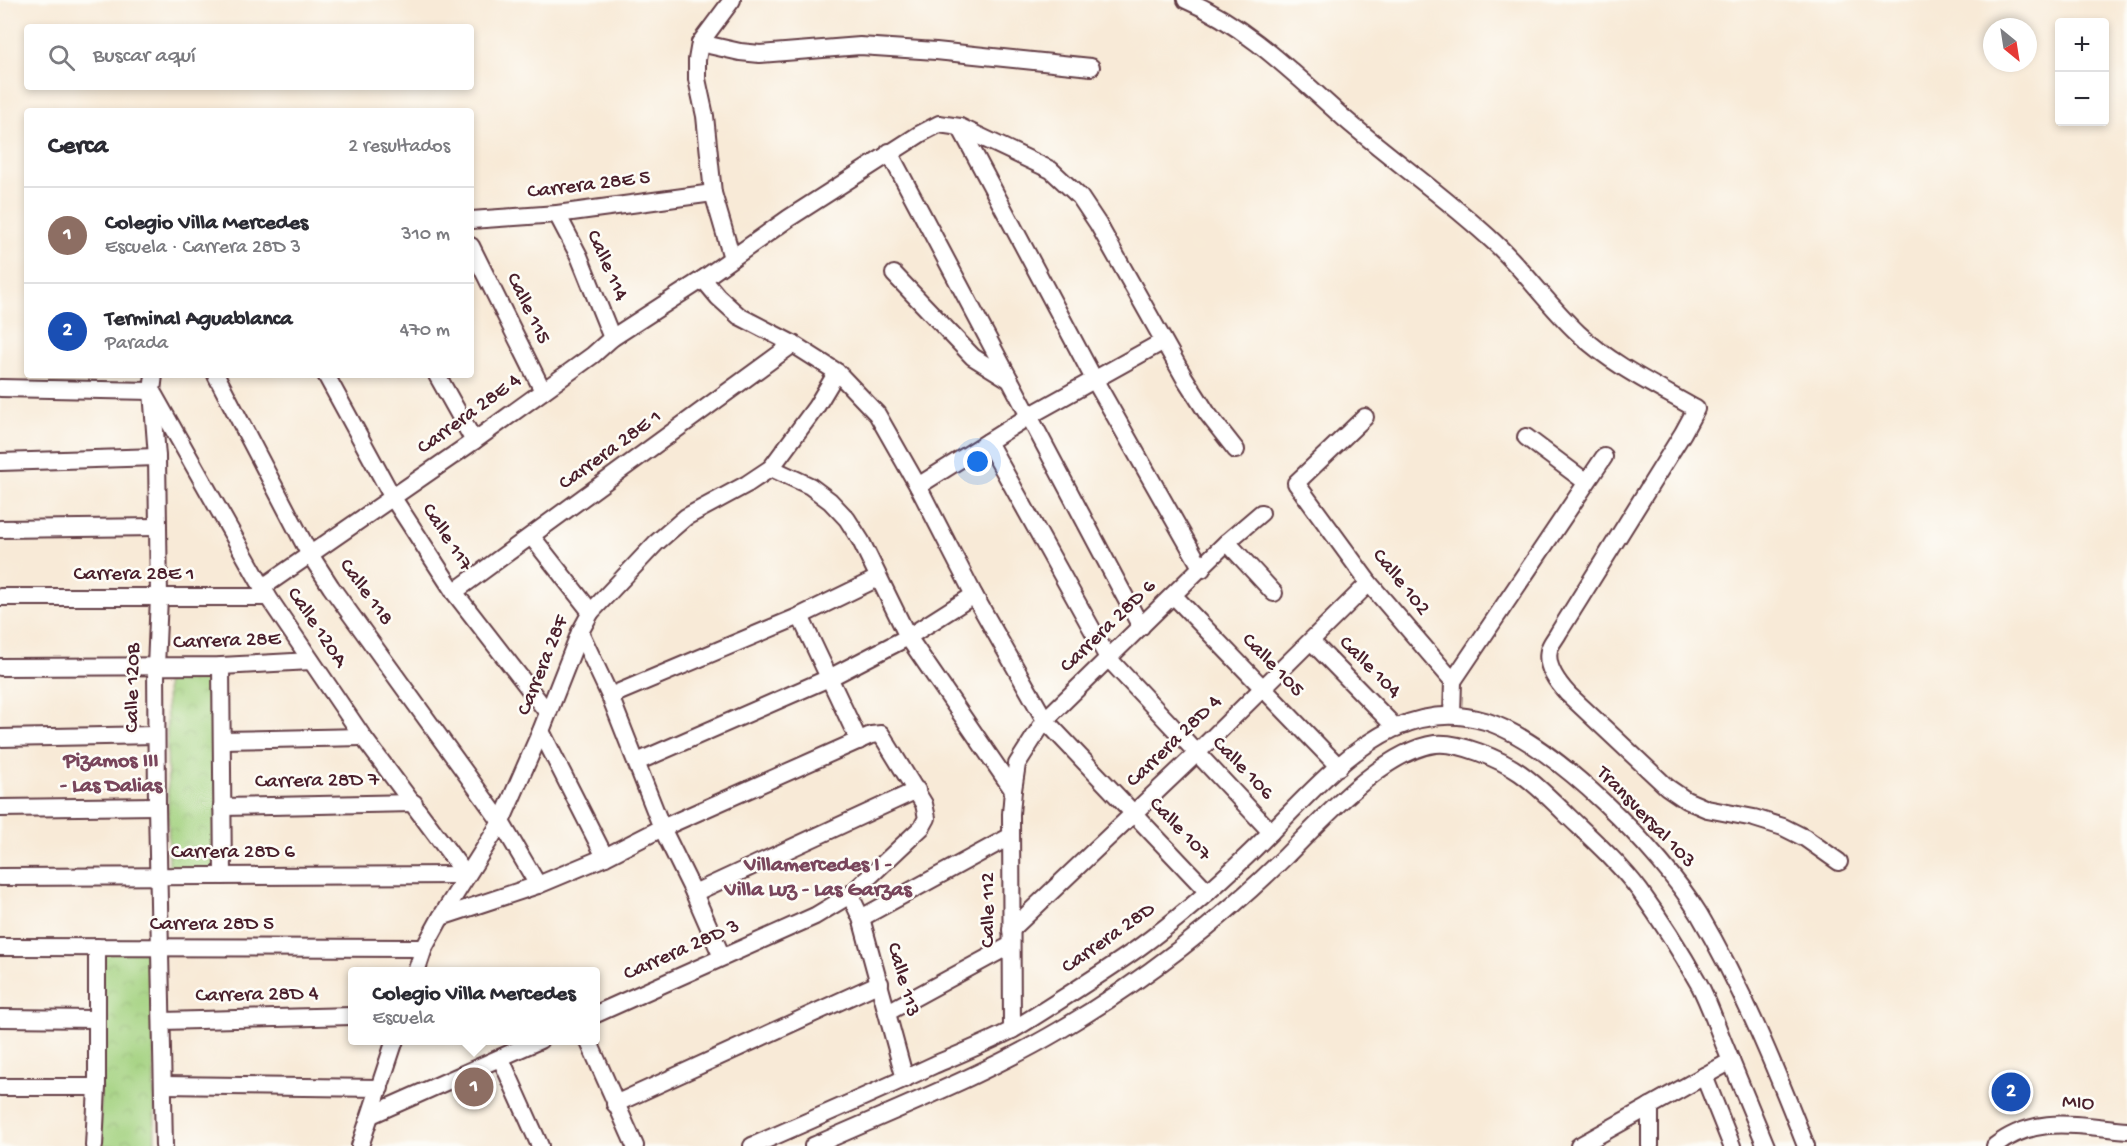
<!DOCTYPE html>
<html lang="es">
<head>
<meta charset="utf-8">
<style>
	:root { --surface:#fff; --page:#f7f7f7; --text:#2b2b33; --muted:#7c7c81; --line:#e1e1e2; --accent:#0f766e }
	body { margin:0; font-family:"Gochi Hand",sans-serif; background:var(--page); color:var(--text) }
	.controls { position:absolute; right:18px; top:18px; display:grid; overflow:hidden; border-radius:6px; box-shadow:0 3px 9px #0003 }
	.controls button { width:54px; height:54px; display:grid; place-items:center; padding:0; border:0; border-bottom:2px solid var(--line); background:var(--surface); color:var(--text); font:30px sans-serif }
	.compass { position:absolute; left:1983px; top:18px; width:54px; height:54px; border-radius:50%; background:var(--surface); box-shadow:0 3px 9px #0003; rotate:150deg }
	.you { position:absolute; left:978px; top:462px; width:21px; height:21px; margin:-15px; border:4px solid #fff; border-radius:50%; background:#1a73e8; box-shadow:0 0 0 9px #1a73e833 }
	.badge { display:grid; place-items:center; width:39px; height:39px; border-radius:50%; background:var(--accent); color:#fff; font-size:20px; font-weight:700 }
	.pin { position:absolute; translate:-50% -50%; border:3px solid #fff; box-shadow:0 2px 6px #0006 }
	.popup { position:absolute; left:348px; top:967px; width:252px; height:78px; box-sizing:border-box; display:grid; place-content:center; border-radius:6px; background:var(--surface); filter:drop-shadow(0 2px 4px #0005); font-size:20px; white-space:nowrap; color:var(--muted) }
	.popup b { font-size:22px; color:var(--text) }
	.popup::after { content:''; position:absolute; left:50%; top:100%; margin-left:-12px; border:12px solid transparent; border-top-color:var(--surface) }
	.list { margin:0; padding:0; list-style:none }
	h2 { display:flex; justify-content:space-between; align-items:center; height:78px; margin:0; padding:0 24px; font-size:26px }
	h2 small { font-size:20px; font-weight:400; color:var(--muted) }
	.list li { display:grid; grid-template-columns:39px 1fr auto; gap:18px; align-items:center; box-sizing:border-box; height:96px; padding:0 24px; border-top:2px solid var(--line) }
	.list b { display:block; font-size:22px; white-space:nowrap }
	.list p { margin:0; font-size:20px; white-space:nowrap; color:var(--muted) }
	.list em { font-size:20px; font-style:normal; color:var(--muted) }
	.icon { flex:none; width:33px; height:33px; fill:none; stroke:currentColor; stroke-width:2; stroke-linecap:round; stroke-linejoin:round }
	.map { position:relative; flex:none; width:2127px; height:1146px; overflow:hidden }
	.search { position:absolute; background:var(--surface); box-shadow:0 3px 9px #0003; left:24px; top:24px; width:450px; height:66px; display:flex; align-items:center; gap:15px; box-sizing:border-box; padding:0 21px; border-radius:6px; color:var(--muted); font-size:22px }
	.panel { position:absolute; background:var(--surface); box-shadow:0 3px 9px #0003; left:24px; top:108px; width:450px; height:270px; border-radius:6px }
	.map>svg:first-child { display:block }
	.park { fill:url(#park-crowns); stroke:#767855; stroke-width:1.5 }
	.lines { fill:none; stroke-linecap:round; stroke-linejoin:round }
	.minor-casing { stroke:#643d45; stroke-width:20 }
	.minor { stroke:#fff; stroke-width:16 }
	.labels { text-anchor:middle; dominant-baseline:central; stroke-width:5; stroke-linejoin:round; paint-order:stroke }
	.street-label { font-size:21px; fill:#4a1f2b; stroke:#fdfcf7 }
	.neighbourhood-label { font-size:22px; font-weight:bold; fill:#79465c; stroke:#fdfcf7 }
</style>
</head>
<body>
<div class="map">
<svg width="2127" height="1146" viewBox="0 0 2127 1146">
	<defs>
		<pattern id="park-crowns" width="20" height="18" patternUnits="userSpaceOnUse" patternTransform="scale(1.5)"><rect width="20" height="18" fill="#a3d17f"/><path d="M2 6a3 3 0 1 1 6 0M12 15a3 3 0 1 1 6 0" fill="none" stroke="#8eb36e"/></pattern>
	</defs>
	<rect width="100%" height="100%" fill="#fdfcf7"/>
	<filter id="ink" filterUnits="userSpaceOnUse"><feTurbulence type="fractalNoise" baseFrequency=".0167" numOctaves="2"/><feDisplacementMap in="SourceGraphic" scale="12" xChannelSelector="R" yChannelSelector="G"/><feConvolveMatrix kernelMatrix="1 2 1 2 8 2 1 2 1" color-interpolation-filters="sRGB"/></filter>
	<filter id="wash" filterUnits="userSpaceOnUse"><feTurbulence type="fractalNoise" baseFrequency=".008" numOctaves="4" result="noise"/><feDisplacementMap in="SourceGraphic" scale="24" xChannelSelector="R" yChannelSelector="G"/><feGaussianBlur stdDeviation="1.35" result="paint"/><feColorMatrix in="noise" values="0 0 0 0 0 0 0 0 0 0 0 0 0 0 0 0 0 1.4 0 .05"/><feComposite in="paint" operator="in"/></filter>
	<g filter="url(#wash)">
		<rect width="100%" height="100%" fill="#f8ead7"/>
		<g class="park">
			<polygon points="218,673 219,878 169,869 166,674"/>
			<polygon points="153,950 155,1146 100,1146 101,951"/>
		</g>
	</g>
	<g filter="url(#ink)">
		<g class="lines">
			<g class="minor-casing">
				<g id="minor">
					<path d="M 1186,0 C 1247,26 1295,75 1345,119 C 1394,161 1448,199 1495,243 C 1525,271 1548,305 1578,333 C 1612,365 1656,386 1696,409 L 1683,433 L 1559,632 C 1556,638 1550,644 1549,650 C 1545,667 1558,683 1568,694 L 1667,787 L 1686,800 L 1707,809 L 1754,818 L 1783,827 L 1805,838 L 1839,862"/>
					<polyline points="700,43 732,0"/>
					<polyline points="960,127 1094,379 1202,569"/>
					<polyline points="889,152 1141,627"/>
					<polyline points="557,214 579,256 612,338"/>
					<polyline points="471,220 557,214 713,193"/>
					<polyline points="471,246 543,391"/>
					<polyline points="732,258 713,193 705,116 697,79 697,60 700,43 740,52 760,54 860,46 936,51 1091,67"/>
					<polyline points="894,274 973,357 1010,380"/>
					<polyline points="703,279 718,297 739,316 793,344 837,372 877,414 918,486 974,595 1045,720 1208,892"/>
					<polyline points="154,375 152,391 157,457 159,597 156,667 157,806 164,1146"/>
					<polyline points="216,375 309,553 331,587 501,822 538,885"/>
					<polyline points="326,375 393,498 454,592 548,713"/>
					<polyline points="437,375 474,441"/>
					<polyline points="0,388 152,391"/>
					<polyline points="154,395 268,597 363,737 466,875"/>
					<polyline points="1365,417 1296,483 1369,583 1453,681 1452,715"/>
					<polyline points="1526,437 1586,482"/>
					<polyline points="988,442 1108,658 1271,832"/>
					<polyline points="0,462 157,457"/>
					<polyline points="918,486 1029,416 1162,342"/>
					<polyline points="0,529 158,527"/>
					<polyline points="532,537 591,612"/>
					<polyline points="1227,542 1274,593"/>
					<polyline points="263,587 474,441 593,355 612,338 703,279 789,218 920,134 939,124 960,127 1051,170 1080,197 1098,224 1184,377 1207,413 1236,450"/>
					<polyline points="454,592 793,344"/>
					<polyline points="974,595 908,637 1013,790"/>
					<polyline points="1174,596 1339,767"/>
					<polyline points="0,597 268,597"/>
					<polyline points="800,616 859,741"/>
					<polyline points="580,632 610,696 662,828 694,893 722,957"/>
					<polyline points="1311,641 1396,728"/>
					<polyline points="221,666 223,876"/>
					<polyline points="0,667 221,666 311,661"/>
					<polyline points="1453,681 1604,457"/>
					<polyline points="610,696 800,616 878,578"/>
					<polyline points="541,731 605,857"/>
					<polyline points="0,738 156,735"/>
					<polyline points="222,740 363,737"/>
					<polyline points="637,762 829,678 908,637 861,541 847,519 830,501 810,486 771,468"/>
					<polyline points="222,807 414,803"/>
					<polyline points="0,808 157,806"/>
					<polyline points="0,877 466,875"/>
					<polyline points="694,893 917,790"/>
					<polyline points="850,895 861,918 905,1079"/>
					<polyline points="441,917 538,885 605,857 662,828 871,735 881,734 924,804 927,818 922,827 850,895 815,916 596,1014"/>
					<polyline points="861,918 1011,836"/>
					<polyline points="1011,930 1196,754 1369,583"/>
					<polyline points="0,947 424,948"/>
					<polyline points="416,972 424,948 441,917 501,822 541,731 580,632 591,612 656,543 686,517 747,484 771,468 816,407 837,372"/>
					<polyline points="888,1012 1011,945"/>
					<polyline points="0,1018 97,1019"/>
					<polyline points="163,1021 352,1016"/>
					<polyline points="1012,1030 1011,814 1013,790 1017,764 1045,720 1227,542 1261,513"/>
					<polyline points="588,1040 635,1146"/>
					<polyline points="501,1059 540,1146"/>
					<polyline points="1704,1076 1732,1146"/>
					<polyline points="164,1085 380,1088"/>
					<polyline points="0,1087 97,1087"/>
					<polyline points="615,1104 880,983"/>
					<polyline points="1650,1106 1650,1146"/>
					<polyline points="371,1115 540,1040"/>
					<polyline points="94,1146 97,1087 97,947"/>
					<polyline points="360,1146 395,1040"/>
					<path d="M 752,1146 C 813,1119 874,1093 934,1065 C 960,1054 987,1043 1012,1030 C 1026,1022 1040,1013 1054,1004 C 1082,986 1110,968 1137,949 C 1177,920 1215,887 1251,852 C 1295,810 1339,754 1395,728 C 1424,715 1455,712 1485,721 C 1554,742 1662,853 1699,914 C 1742,987 1775,1067 1806,1146"/>
					<path d="M 813,1146 C 894,1110 984,1075 1060,1030 C 1141,982 1219,922 1286,856 C 1322,820 1383,751 1435,744 C 1458,741 1500,759 1520,773 C 1537,785 1553,801 1568,816 C 1592,839 1620,864 1640,891 C 1661,920 1681,952 1699,984 C 1709,1003 1716,1024 1724,1044 C 1738,1078 1752,1112 1766,1146"/>
					<polyline points="1579,1146 1731,1061"/>
					<path d="M 1995,1146 C 2036,1114 2079,1126 2127,1130"/>
				</g>
			</g>
			<use href="#minor" class="minor"/>
		</g>
	</g>
	<g class="labels">
		<g class="street-label">
			<text transform="translate(589 186) rotate(-7)">Carrera 28E 5</text>
			<text transform="translate(606 266) rotate(66)">Calle 114</text>
			<text transform="translate(527 309) rotate(64)">Calle 115</text>
			<text transform="translate(470 415) rotate(-36)">Carrera 28E 4</text>
			<text transform="translate(611 451) rotate(-36)">Carrera 28E 1</text>
			<text transform="translate(446 538) rotate(57)">Calle 117</text>
			<text x="134" y="575">Carrera 28E 1</text>
			<text transform="translate(1400 583) rotate(51)">Calle 102</text>
			<text transform="translate(365 593) rotate(54)">Calle 118</text>
			<text transform="translate(1109 627) rotate(-44)">Carrera 28D 6</text>
			<text transform="translate(316 628) rotate(56)">Calle 120A</text>
			<text transform="translate(227 642) rotate(-2)">Carrera 28E</text>
			<text transform="translate(544 666) rotate(-68)">Carrera 28F</text>
			<text transform="translate(1272 666) rotate(46)">Calle 105</text>
			<text transform="translate(1369 668) rotate(45)">Calle 104</text>
			<text transform="translate(134 688) rotate(-89)">Calle 120B</text>
			<text transform="translate(1175 742) rotate(-44)">Carrera 28D 4</text>
			<text transform="translate(1242 769) rotate(46)">Calle 106</text>
			<text transform="translate(317 782) rotate(-1)">Carrera 28D 7</text>
			<text transform="translate(1645 818) rotate(46)">Transversal 103</text>
			<text transform="translate(1179 830) rotate(46)">Calle 107</text>
			<text x="233" y="853">Carrera 28D 6</text>
			<text transform="translate(989 910) rotate(-90)">Calle 112</text>
			<text x="212" y="925">Carrera 28D 5</text>
			<text transform="translate(1109 939) rotate(-35)">Carrera 28D</text>
			<text transform="translate(682 951) rotate(-24)">Carrera 28D 3</text>
			<text transform="translate(902 980) rotate(74)">Calle 113</text>
			<text transform="translate(257 996) rotate(-1)">Carrera 28D 4</text>
			<text transform="translate(2078 1104) rotate(4)">MIO</text>
		</g>
		<g class="neighbourhood-label">
			<text x="111" y="762">Pizamos III<tspan x="111" dy="25">- Las Dalias</tspan></text>
			<text x="818" y="866">Villamercedes I -<tspan x="818" dy="25">Villa Luz - Las Garzas</tspan></text>
		</g>
	</g>
</svg>
<div class="controls">
<button>+</button>
<button>−</button>
</div>
<svg class="compass" viewBox="-18 -18 36 36"><path d="M0-13l5 13h-10z" fill="#e53935"/><path d="M0 13l5-13h-10z" fill="#7c7c81"/></svg>
<div class="you"></div>
<div class="pin badge" style="left:474px;top:1087px;background:#8d6e63">1</div>
<div class="popup"><b>Colegio Villa Mercedes</b>Escuela</div>
<div class="pin badge" style="left:2011px;top:1092px;background:#1a4fb4">2</div>
<div class="search"><svg class="icon" aria-label="search" viewBox="0 0 24 24"><circle cx="10" cy="10" r="6"/><path d="M15 15l6 6"/></svg>Buscar aquí</div>
<section class="panel">
<h2>Cerca<small>2 resultados</small></h2>
<ul class="list">
<li><span class="badge" style="background:#8d6e63">1</span><div><b>Colegio Villa Mercedes</b><p>Escuela · Carrera 28D 3</p></div><em>310 m</em></li>
<li><span class="badge" style="background:#1a4fb4">2</span><div><b>Terminal Aguablanca</b><p>Parada</p></div><em>470 m</em></li>
</ul>
</section>
</div>
</body>
</html>
